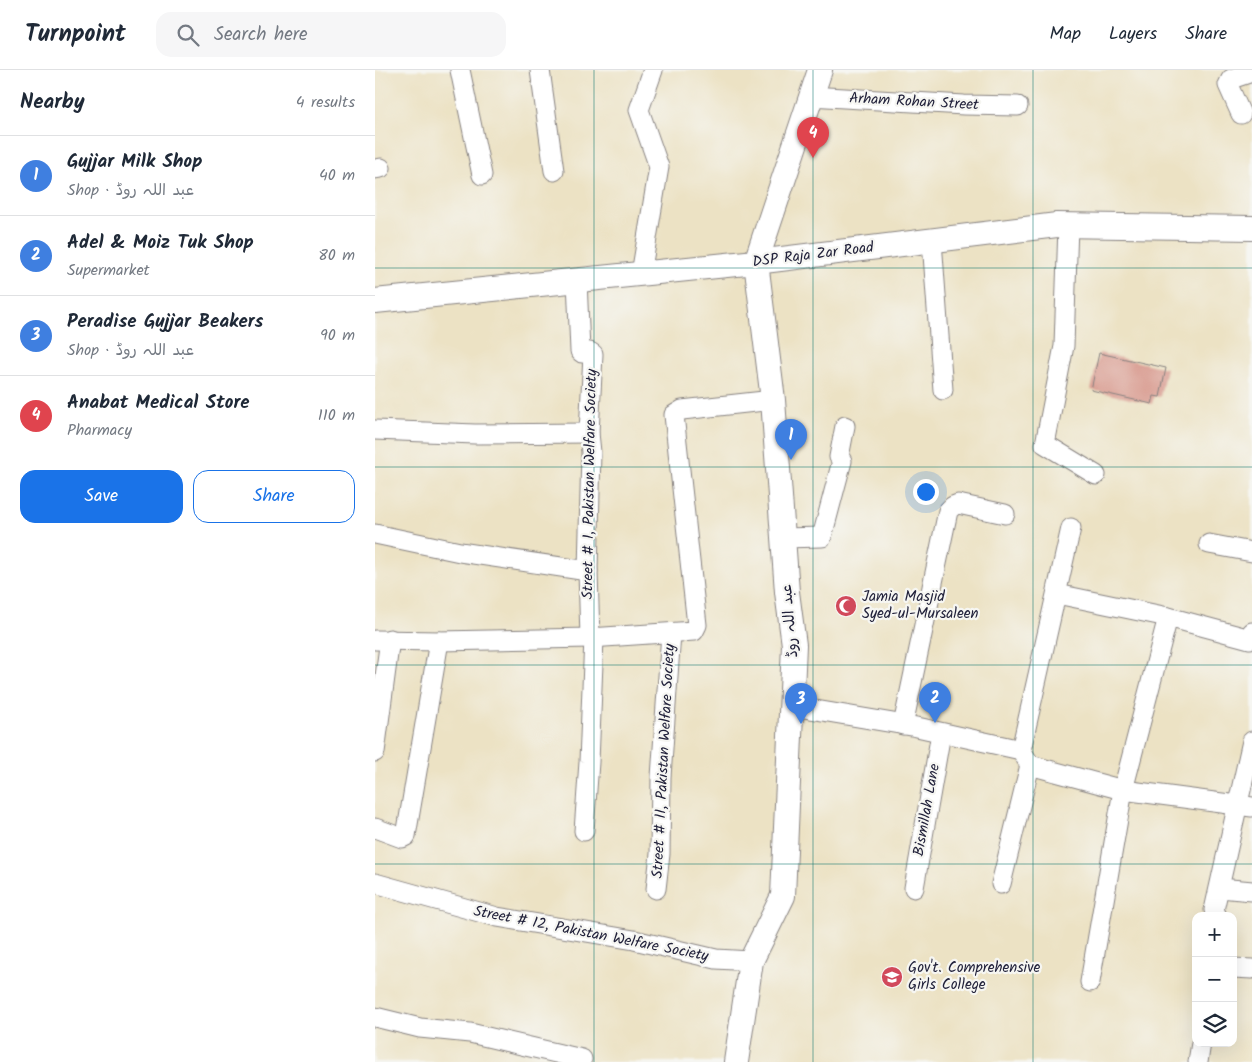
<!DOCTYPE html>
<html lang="en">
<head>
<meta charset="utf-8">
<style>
	:root { --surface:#fff; --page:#f6f6f7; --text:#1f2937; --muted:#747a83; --line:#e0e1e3; --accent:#1a73e8 }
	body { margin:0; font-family:Kalam,"Playpen Sans Arabic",sans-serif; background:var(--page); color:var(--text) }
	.controls { position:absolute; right:15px; bottom:15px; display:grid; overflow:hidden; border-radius:10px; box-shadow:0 5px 20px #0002 }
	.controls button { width:45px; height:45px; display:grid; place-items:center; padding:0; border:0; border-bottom:1px solid var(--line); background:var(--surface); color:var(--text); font:25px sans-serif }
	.you { position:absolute; left:550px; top:421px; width:18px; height:18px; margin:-12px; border:4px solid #fff; border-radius:50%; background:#1a73e8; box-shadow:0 0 0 8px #1a73e833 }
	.badge { display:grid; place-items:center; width:32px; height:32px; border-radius:50%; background:var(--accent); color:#fff; font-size:16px; font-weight:700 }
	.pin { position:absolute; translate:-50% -41px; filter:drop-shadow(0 1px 2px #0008) }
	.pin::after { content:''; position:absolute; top:26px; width:18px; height:15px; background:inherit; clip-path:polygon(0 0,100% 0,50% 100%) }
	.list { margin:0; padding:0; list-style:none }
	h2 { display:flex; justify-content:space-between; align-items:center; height:65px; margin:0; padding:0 20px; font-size:21px }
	h2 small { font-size:16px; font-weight:400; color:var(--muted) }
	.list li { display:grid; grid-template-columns:32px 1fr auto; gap:15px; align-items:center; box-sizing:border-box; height:80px; padding:0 20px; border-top:1px solid var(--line) }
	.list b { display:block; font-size:19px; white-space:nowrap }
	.list p { margin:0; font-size:16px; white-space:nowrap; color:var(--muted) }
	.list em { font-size:16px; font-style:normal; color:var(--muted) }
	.actions { display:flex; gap:10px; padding:15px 20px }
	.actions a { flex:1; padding:11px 0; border:1px solid var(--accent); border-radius:15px; text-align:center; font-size:18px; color:var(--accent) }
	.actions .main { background:var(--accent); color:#fff }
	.icon { flex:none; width:28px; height:28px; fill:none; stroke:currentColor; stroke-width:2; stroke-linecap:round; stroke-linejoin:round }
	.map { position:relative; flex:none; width:877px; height:992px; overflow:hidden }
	header { display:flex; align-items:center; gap:30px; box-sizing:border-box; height:70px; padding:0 25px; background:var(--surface); border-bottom:1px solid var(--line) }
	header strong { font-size:24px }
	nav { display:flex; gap:28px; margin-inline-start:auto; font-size:18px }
	.search { width:350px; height:45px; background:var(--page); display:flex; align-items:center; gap:12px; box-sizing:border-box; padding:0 18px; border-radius:15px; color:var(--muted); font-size:19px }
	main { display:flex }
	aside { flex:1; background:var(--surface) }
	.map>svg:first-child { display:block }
	.building { fill:#d89a8e }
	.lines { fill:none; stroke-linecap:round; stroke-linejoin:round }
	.minor-casing { stroke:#878280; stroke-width:21 }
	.tertiary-casing { stroke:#878280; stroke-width:26 }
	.minor { stroke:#fff; stroke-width:19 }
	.tertiary { stroke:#fff; stroke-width:24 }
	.grid { fill:none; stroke:#0f766e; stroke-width:1; stroke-opacity:0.55 }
	.labels { text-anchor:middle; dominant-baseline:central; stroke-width:4.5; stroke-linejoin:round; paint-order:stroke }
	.street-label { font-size:15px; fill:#22223b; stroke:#f6f6f2 }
	.poi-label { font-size:15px; fill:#22223b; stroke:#f6f6f2; text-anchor:start }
</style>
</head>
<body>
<header>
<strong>Turnpoint</strong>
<div class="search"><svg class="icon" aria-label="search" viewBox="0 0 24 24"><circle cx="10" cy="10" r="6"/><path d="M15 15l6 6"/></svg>Search here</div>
<nav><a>Map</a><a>Layers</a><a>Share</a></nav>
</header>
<main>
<aside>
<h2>Nearby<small>4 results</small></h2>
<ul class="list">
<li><span class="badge" style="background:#3f7fe0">1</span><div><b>Gujjar Milk Shop</b><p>Shop · عبد اللہ روڈ</p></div><em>40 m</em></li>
<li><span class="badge" style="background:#3f7fe0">2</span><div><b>Adel &amp; Moiz Tuk Shop</b><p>Supermarket</p></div><em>80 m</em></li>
<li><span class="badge" style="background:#3f7fe0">3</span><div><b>Peradise Gujjar Beakers</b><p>Shop · عبد اللہ روڈ</p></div><em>90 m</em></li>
<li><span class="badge" style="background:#e0444e">4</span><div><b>Anabat Medical Store</b><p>Pharmacy</p></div><em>110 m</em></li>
</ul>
<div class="actions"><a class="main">Save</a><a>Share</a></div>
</aside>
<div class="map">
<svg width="877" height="992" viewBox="0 0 877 992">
	<rect width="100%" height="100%" fill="#f6f6f2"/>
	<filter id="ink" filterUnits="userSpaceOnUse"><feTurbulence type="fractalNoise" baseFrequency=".02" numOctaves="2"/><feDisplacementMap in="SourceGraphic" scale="10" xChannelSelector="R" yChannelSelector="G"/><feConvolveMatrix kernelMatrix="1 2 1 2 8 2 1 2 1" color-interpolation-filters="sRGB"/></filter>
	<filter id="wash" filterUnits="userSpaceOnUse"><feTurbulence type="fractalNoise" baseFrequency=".0096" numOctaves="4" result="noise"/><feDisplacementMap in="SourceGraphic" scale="20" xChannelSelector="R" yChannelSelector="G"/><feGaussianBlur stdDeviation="1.12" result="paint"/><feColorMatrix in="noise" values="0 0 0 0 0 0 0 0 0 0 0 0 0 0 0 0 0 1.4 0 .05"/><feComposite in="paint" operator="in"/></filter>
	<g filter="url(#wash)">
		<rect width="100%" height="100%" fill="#ece2c4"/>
		<g id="blocks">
			<polygon class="building" points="724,283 791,298 785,327 779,326 777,334 716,320"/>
		</g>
	</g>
	<g filter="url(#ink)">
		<use href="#blocks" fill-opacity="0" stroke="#878280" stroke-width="1"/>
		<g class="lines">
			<g class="minor-casing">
				<g id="minor">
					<polyline points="85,0 107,105"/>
					<polyline points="165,0 179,101"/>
					<polyline points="435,26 589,35 643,36"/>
					<polyline points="866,44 853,15 856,9 877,2"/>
					<polyline points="0,99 6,98"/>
					<polyline points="693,155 689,276 670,374 721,405"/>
					<polyline points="557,171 568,320"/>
					<polyline points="266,204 284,97 264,40 278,0"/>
					<polyline points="202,210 205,281 207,283 215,282 218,284 214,363 216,382 213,501 215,568"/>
					<polyline points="0,360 100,364 214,363"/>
					<polyline points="0,464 85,482 213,501"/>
					<polyline points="408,468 447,467 467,391 464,387 470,356"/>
					<polyline points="834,474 877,482"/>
					<polyline points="682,524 793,547 875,569 877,562"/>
					<polyline points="0,570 64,571 215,568 319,561 322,555 299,345 307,340 398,330"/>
					<polyline points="417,636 542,657 646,680 655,695 748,720 877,737"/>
					<polyline points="528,655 573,441 578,436 583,434 630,444"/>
					<polyline points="646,680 696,458"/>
					<polyline points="0,682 15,569"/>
					<polyline points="0,758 27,768 31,766 64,571"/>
					<polyline points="209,761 214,692 219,568"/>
					<polyline points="0,813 122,847 259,870 341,889 376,891"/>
					<polyline points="626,814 655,695"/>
					<polyline points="539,818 566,663"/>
					<polyline points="845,818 877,821"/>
					<polyline points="281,819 285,784 286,707 296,563"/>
					<polyline points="842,846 839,840 877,671"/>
					<polyline points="858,898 877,899"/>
					<polyline points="715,912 748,720 793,547"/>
					<polyline points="0,947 45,958 95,963 207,989"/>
					<polyline points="823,992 826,973"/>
				</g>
			</g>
			<g class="tertiary-casing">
				<g id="tertiary">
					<polyline points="0,231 381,192 682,155 877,158"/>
					<polyline points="361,992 376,891 408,826 419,575 412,522 398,330 381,192 445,0"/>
				</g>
			</g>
			<use href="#minor" class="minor"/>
			<use href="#tertiary" class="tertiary"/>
		</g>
	</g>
	<path class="grid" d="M 219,0 L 219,992M 438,0 L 438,992M 658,0 L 658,992M 0,198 L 877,198M 0,397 L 877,397M 0,595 L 877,595M 0,794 L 877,794"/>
	<defs>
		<g id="mosque-disc" transform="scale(1.125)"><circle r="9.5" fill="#d1495b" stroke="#f6f6f2"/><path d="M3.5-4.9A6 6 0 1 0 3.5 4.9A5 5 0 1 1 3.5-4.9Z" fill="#fff"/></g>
		<g id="university-disc" transform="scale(1.125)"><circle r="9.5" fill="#d1495b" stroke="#f6f6f2"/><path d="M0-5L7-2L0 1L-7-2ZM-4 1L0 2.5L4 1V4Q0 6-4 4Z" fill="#fff"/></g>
	</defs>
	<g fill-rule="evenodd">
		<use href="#mosque-disc" x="471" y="536"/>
		<use href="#university-disc" x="517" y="907"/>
	</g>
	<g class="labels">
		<g class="street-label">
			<text transform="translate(539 32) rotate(3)">Arham Rohan Street</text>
			<text transform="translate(438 185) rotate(-7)">DSP Raja Zar Road</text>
			<text transform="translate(215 414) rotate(-89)">Street # 1, Pakistan Welfare Society</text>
			<text transform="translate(415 551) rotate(-95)">عبد اللہ روڈ</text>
			<text transform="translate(289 691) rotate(-87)">Street # 11, Pakistan Welfare Society</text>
			<text transform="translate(552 740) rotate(-80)">Bismillah Lane</text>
			<text transform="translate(216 864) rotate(11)">Street # 12, Pakistan Welfare Society</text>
		</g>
		<g class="poi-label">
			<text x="487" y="527">Jamia Masjid<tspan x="487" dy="17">Syed-ul-Mursaleen</tspan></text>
			<text x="533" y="898">Gov't. Comprehensive<tspan x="533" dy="17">Girls College</tspan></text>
		</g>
	</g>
</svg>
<div class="controls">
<button>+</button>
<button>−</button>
<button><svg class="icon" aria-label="layers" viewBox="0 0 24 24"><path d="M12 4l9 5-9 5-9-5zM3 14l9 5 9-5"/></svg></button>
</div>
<div class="you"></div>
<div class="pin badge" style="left:416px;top:390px;background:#3f7fe0">1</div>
<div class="pin badge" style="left:560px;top:653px;background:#3f7fe0">2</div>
<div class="pin badge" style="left:426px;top:654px;background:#3f7fe0">3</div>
<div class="pin badge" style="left:438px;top:88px;background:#e0444e">4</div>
</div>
</main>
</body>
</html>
